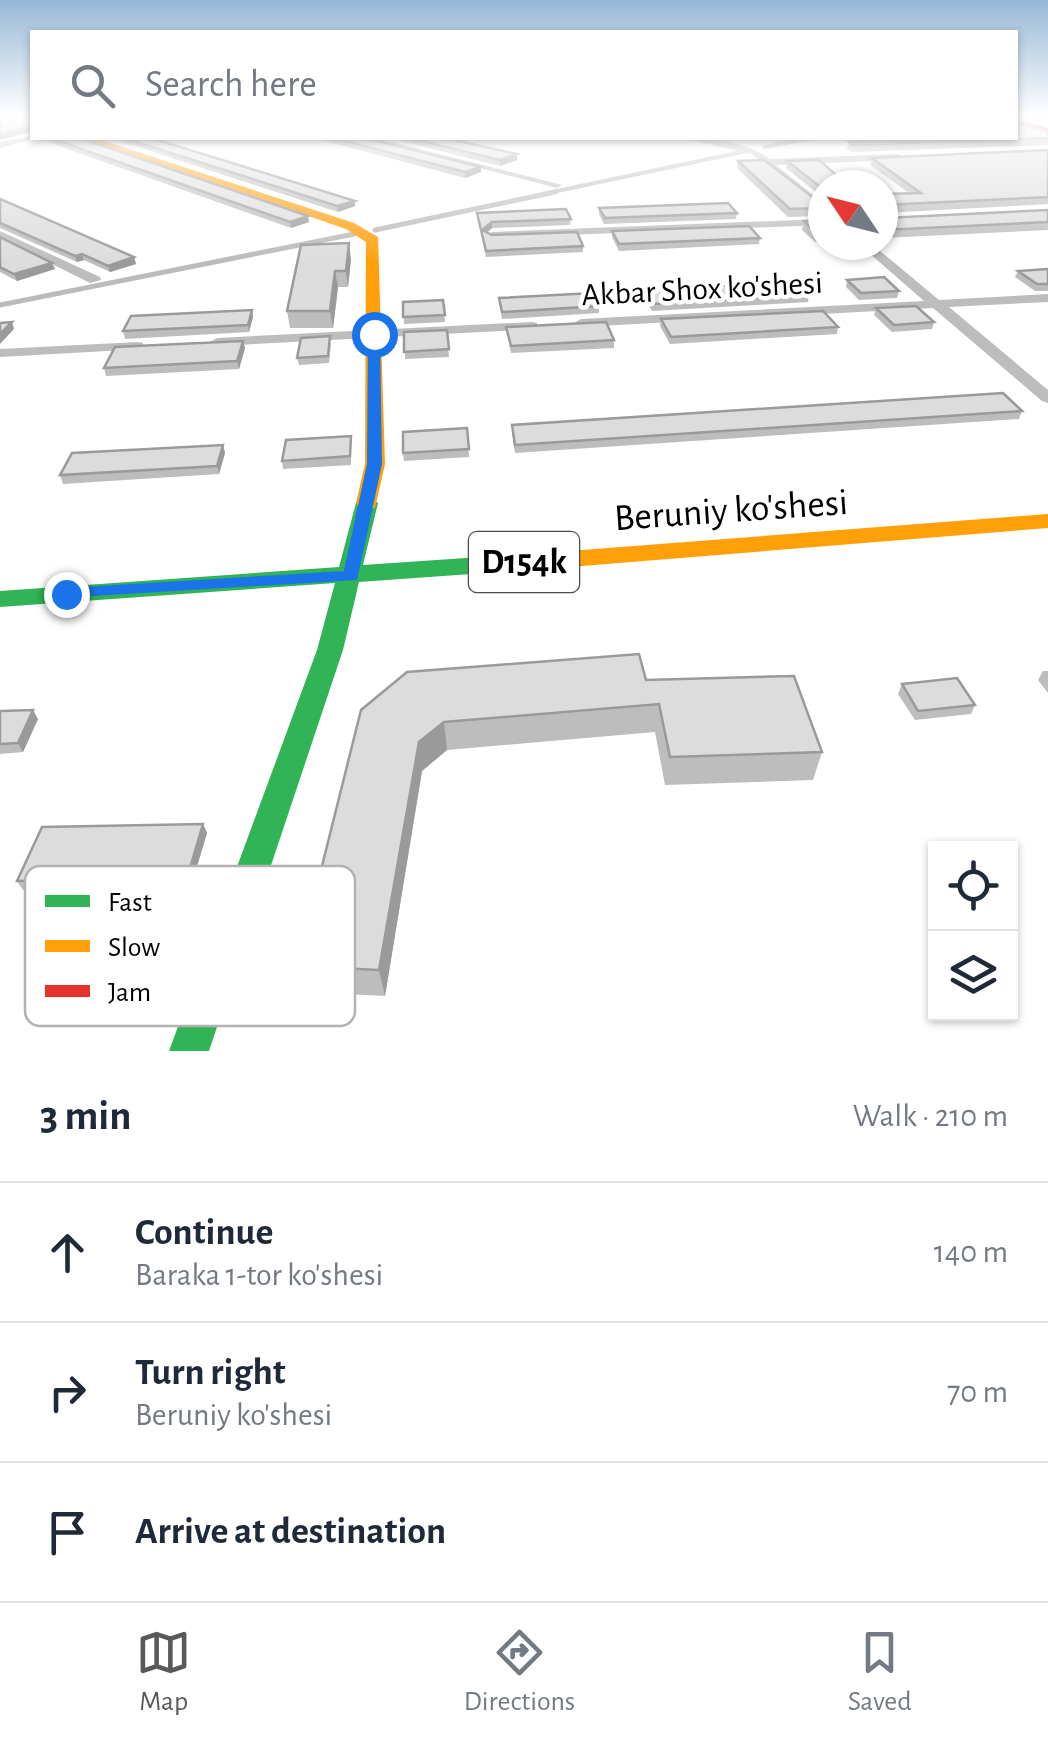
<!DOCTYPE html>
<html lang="en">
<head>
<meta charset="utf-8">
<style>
	:root { --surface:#fff; --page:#f2f2f3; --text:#1f2937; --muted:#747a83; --line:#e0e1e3; --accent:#595959 }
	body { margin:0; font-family:"Alegreya Sans",sans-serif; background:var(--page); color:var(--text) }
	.controls { position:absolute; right:30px; bottom:30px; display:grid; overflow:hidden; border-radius:0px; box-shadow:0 2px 8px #0004 }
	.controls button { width:90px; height:90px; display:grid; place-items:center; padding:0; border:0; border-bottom:2px solid var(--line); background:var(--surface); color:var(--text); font:50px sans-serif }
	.compass { position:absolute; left:808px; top:170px; width:90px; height:90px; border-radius:50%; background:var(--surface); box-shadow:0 2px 8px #0004; rotate:305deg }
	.stop { position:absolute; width:30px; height:30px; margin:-22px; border:8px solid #1a73e8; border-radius:50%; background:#fff }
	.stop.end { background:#1a73e8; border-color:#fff; box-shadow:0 2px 10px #0008 }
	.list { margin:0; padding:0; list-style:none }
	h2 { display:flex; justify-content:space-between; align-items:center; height:130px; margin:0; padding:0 40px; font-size:42px }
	h2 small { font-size:32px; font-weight:400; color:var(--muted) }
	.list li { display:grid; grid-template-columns:65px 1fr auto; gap:30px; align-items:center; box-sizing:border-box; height:140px; padding:0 40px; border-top:2px solid var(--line) }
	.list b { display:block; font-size:38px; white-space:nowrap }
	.list p { margin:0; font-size:32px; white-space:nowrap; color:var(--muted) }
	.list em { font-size:32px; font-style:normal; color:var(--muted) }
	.icon { flex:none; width:55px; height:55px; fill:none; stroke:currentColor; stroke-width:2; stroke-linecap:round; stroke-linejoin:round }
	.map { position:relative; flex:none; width:1048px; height:1051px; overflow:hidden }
	.search { position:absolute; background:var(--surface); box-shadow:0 2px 8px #0004; left:30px; right:30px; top:30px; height:110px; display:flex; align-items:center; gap:25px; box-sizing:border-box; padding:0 35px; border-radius:0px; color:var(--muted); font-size:38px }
	.sheet { height:550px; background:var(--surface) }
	nav { display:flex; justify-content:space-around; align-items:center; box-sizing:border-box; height:140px; border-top:2px solid var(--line); background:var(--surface); font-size:28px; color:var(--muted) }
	nav a { display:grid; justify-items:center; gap:5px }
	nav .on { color:var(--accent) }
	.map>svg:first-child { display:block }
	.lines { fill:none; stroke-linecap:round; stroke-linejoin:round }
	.stream-far1 { stroke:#bbb; stroke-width:4 }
	.stream { stroke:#bbb; stroke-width:5 }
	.street { fill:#bdbdbd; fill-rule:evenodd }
	.fast { fill:#30b455; fill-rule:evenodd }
	.slow { fill:#ff9f0a; fill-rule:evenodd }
	.jam { fill:#e5322d; fill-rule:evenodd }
	.wall { fill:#bdbdbd }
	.shaded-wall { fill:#9a9a9a }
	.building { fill:#dcdcdc; stroke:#9a9a9a; stroke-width:2.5 }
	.route { fill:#1a73e8 }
	.labels { text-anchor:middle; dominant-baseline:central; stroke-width:9; stroke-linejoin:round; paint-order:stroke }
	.far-street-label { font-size:32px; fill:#000; stroke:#fff }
	.shield { fill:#fff; stroke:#4c4c4c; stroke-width:2.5 }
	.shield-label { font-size:35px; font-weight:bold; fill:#000 }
	.street-label { font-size:38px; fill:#000; stroke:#fff }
	.key { fill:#fff; stroke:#b2b2b2; stroke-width:2.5 }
	.key-label { font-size:28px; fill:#000 }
</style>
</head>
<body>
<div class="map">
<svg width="1048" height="1051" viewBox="0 0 1048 1051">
	<rect width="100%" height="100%" fill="#fff"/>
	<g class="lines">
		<g class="stream-far1">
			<polyline points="765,147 812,138"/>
			<polyline points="543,194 751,150"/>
		</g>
		<g class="stream">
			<polyline points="375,230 555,192"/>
			<polyline points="0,305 354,234"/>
		</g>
		<g class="street">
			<polygon points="32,136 38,138 0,148 0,142"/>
			<polygon points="363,138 376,138 562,185 557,188"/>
			<path d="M 683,138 C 709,136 749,143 770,159 L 898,154 L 903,157 L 898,160 L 776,165 L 823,203 L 823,207 L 819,208 L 752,154 Z"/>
			<polygon points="823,219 823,225 492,238 486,235 492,232"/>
			<polygon points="0,231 100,277 101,280 90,283 0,238"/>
			<polygon points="860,245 873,245 939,300 1048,294 1048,302 949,307 1048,390 1048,403 1042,401 933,308 581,327 574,323 581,319 924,301"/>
			<polygon points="532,322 537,323 537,329 217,346 210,342 217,338"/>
			<polygon points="138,342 143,343 143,349 0,357 0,349"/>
		</g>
		<polygon class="fast" points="367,496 378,503 363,565 582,550 594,558 582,566 359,582 343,650 209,1051 169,1051 317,650 335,583 0,607 0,591 339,567 356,503"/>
		<g class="slow">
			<polygon points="82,138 95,138 354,223 378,237 385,464 375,508 359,508 356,503 365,464 366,242 346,229"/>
			<polygon points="1048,514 1048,528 582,566 570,558 582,550"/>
		</g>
		<polygon class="jam" points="1016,119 1048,128 1048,134 1016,125"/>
	</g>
	<g class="wall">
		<polygon points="1017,116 1039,116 1037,120"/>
		<polygon points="1017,123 1048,132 1048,145 852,152 847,149 849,142 1016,138"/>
		<polygon points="41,138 80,138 309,222 291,228 59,146"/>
		<polygon points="110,138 151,138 355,201 355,206 338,212"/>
		<polygon points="314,138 365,138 481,167 481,172 465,178"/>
		<polygon points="389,138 445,138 517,154 517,160 500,166"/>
		<polygon points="1048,150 1048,204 884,213 885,218 1048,210 1048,230 883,238 883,194 909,193 870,165 872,158"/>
		<polygon points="738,161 823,208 823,216 788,217 737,168"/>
		<polygon points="787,161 823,185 823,198 786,168"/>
		<polygon points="0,199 134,257 136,264 110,272 84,260 77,262 0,228"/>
		<polygon points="599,208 737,213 736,219 604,224 599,214"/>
		<polygon points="477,213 571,219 570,225 492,228 487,233 492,235 583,246 583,252 486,257"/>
		<polygon points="823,220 823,241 815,242 802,230 804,221"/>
		<polygon points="612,231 760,238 759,244 619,251 612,237"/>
		<polygon points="0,237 52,263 55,269 17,281 0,272"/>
		<polygon points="351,259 348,287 338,287 333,328 290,328 287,311"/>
		<polygon points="1048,269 1048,291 1035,291 1015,277 1018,271"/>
		<polygon points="847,280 899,291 897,298 859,300 846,287"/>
		<polygon points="645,290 809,295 808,302 652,311 644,297"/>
		<polygon points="499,298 599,306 599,313 502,319"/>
		<polygon points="443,300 445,322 404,324 403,302"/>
		<polygon points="876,308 934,322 932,329 892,332 874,315"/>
		<polygon points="252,310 253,317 249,332 125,339 123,331"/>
		<polygon points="661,319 838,327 837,334 670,344 660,326"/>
		<polygon points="506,327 614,340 614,348 511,353"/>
		<polygon points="447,330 449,357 405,359 404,332"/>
		<polygon points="243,341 245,348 239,369 106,376 104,368"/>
		<polygon points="331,343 329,363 299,365 297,358"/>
		<polygon points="1022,411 1019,419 515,453 512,433 512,425"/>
		<polygon points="467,428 469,457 404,461 403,453"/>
		<polygon points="351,436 351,465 283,469 282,461"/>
		<polygon points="223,445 225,453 219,474 63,484 60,475"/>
		<polygon points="1043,671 1048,671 1048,693 1038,680"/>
		<polygon points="646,680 822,752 813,780 665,785 655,732 447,750 422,771 385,996 306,992 297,966 361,710"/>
		<polygon points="902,684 975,705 971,714 915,720 898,694"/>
		<polygon points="0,711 38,719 23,752 0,754"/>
		<polygon points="203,824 207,833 191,886 23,890 17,881"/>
	</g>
	<g class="shaded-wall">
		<polygon points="30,127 31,132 0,140 0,134"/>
		<polygon points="517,154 517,160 500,166 500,160"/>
		<polygon points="481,167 481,172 465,178 465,172"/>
		<polygon points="355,201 355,206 338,212 337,206"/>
		<polygon points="308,216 309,222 291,228 290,222"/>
		<polygon points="492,222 492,228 482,236 482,230"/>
		<polygon points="349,243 351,259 348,287 346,271"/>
		<polygon points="82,254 84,260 77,262 75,256"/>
		<polygon points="134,257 136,264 110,272 108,266"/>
		<polygon points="52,263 55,269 17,281 14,274"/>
		<polygon points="335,271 338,287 333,328 330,311"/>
		<polygon points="252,310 253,317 249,332 248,325"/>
		<polygon points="12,322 14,329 0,344 0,334"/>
		<polygon points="243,341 245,348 239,369 237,361"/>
		<polygon points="223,445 225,453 219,474 217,466"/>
		<polygon points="33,710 38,719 23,752 18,743"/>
		<polygon points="444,722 447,750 422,771 385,996 379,970 419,742"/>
		<polygon points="203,824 207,833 191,886 187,878"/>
	</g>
	<g class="building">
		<polygon points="0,116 32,116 32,129 30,127 0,134"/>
		<polygon points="1016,116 1017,123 1048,132 1048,138 853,145 849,142 1018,138 1016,137"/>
		<polygon points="50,138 80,138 308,216 290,222"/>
		<polygon points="124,138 151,138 355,201 337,206"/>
		<polygon points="333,138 365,138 481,167 465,172"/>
		<polygon points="409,138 445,138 517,154 500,160"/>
		<polygon points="1048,150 1048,197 883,205 883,194 921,193 872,158"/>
		<polygon points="764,160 823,205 823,208 790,209 738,161"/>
		<polygon points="819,160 848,185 823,185 823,189 787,161"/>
		<polygon points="0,199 134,257 108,266 82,254 75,256 0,223"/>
		<polygon points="728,203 737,213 605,218 599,208"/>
		<polygon points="566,209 571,219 492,222 482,230 492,235 577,232 583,246 486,251 477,213"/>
		<polygon points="883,209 885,218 1048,210 1048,222 883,230"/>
		<polygon points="823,220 823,233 817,233 804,221"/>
		<polygon points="749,226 760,238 619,244 612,231"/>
		<polygon points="0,237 52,263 14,274 0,267"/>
		<polygon points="349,243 346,271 335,271 330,311 287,311 301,245"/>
		<polygon points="1048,269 1048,284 1037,284 1018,271"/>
		<polygon points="884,277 899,291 861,293 847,280"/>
		<polygon points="797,282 809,295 652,304 645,290"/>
		<polygon points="593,293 599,306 502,312 499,298"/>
		<polygon points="443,300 445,315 403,317 403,302"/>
		<polygon points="916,306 934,322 894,325 876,308"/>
		<polygon points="252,310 248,325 123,331 131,316"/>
		<polygon points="823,311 838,327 671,337 661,319"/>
		<polygon points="12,322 0,334 0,323"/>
		<polygon points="606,322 614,340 511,346 506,327"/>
		<polygon points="447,330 449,349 404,352 404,332"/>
		<polygon points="330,336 328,356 297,358 301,338"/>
		<polygon points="243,341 237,361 104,368 115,347"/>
		<polygon points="1003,393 1022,411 515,445 512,425"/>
		<polygon points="467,428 469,449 403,453 403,432"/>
		<polygon points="351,436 350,456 282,461 286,440"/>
		<polygon points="223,445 217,466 60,475 72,453"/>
		<polygon points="639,654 646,680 794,676 822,752 670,757 659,704 444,722 419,742 379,970 297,966 361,710 407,672"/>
		<polygon points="957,678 975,705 918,711 902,684"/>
		<polygon points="33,710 18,743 0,744 0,711"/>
		<polygon points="203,824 187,878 17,881 42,827"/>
	</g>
	<linearGradient id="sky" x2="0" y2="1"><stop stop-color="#96b7d6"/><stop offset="0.44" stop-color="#fff"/><stop offset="1" stop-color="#fff" stop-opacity="0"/></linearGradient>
	<rect width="1048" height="263" fill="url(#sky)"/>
	<polygon class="route" points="374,331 380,334 382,464 357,580 60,598 60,589 66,588 344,571 367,464 368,334"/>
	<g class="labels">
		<g class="far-street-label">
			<text transform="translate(702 289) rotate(-3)">Akbar Shox ko'shesi</text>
		</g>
		<rect class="shield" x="469" y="532" width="110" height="60" rx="8"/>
		<g class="shield-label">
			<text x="524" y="562">D154k</text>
		</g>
		<g class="street-label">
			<text transform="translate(731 511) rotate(-4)">Beruniy ko'shesi</text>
		</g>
	</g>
	<rect x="25" y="866" width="330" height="160" rx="15" class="key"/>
	<rect x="45" y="895" width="45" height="12" fill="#30b455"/>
	<rect x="45" y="940" width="45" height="12" fill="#ff9f0a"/>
	<rect x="45" y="985" width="45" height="12" fill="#e5322d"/>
	<g class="key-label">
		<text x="108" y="911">Fast</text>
		<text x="108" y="956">Slow</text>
		<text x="108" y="1001">Jam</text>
	</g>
</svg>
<div class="controls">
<button><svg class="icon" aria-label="locate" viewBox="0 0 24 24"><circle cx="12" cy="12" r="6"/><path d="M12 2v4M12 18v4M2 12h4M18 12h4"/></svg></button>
<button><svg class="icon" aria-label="layers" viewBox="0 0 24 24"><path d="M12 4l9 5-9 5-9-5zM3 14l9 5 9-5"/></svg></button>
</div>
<svg class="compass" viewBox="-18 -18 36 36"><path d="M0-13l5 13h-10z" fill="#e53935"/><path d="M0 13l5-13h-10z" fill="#747a83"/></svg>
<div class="stop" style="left:374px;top:334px"></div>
<div class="stop end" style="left:66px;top:594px"></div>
<div class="search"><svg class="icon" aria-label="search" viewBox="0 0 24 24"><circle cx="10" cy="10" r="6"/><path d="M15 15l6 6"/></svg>Search here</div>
</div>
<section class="sheet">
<h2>3 min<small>Walk · 210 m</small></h2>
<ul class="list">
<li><svg class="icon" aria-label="ahead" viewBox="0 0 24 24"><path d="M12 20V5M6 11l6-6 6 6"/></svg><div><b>Continue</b><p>Baraka 1-tor ko'shesi</p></div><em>140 m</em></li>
<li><svg class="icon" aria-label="right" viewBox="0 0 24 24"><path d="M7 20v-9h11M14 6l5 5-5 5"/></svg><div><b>Turn right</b><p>Beruniy ko'shesi</p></div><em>70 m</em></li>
<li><svg class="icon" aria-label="arrive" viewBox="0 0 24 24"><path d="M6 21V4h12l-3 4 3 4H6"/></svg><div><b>Arrive at destination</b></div></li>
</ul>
</section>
<nav>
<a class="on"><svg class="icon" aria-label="map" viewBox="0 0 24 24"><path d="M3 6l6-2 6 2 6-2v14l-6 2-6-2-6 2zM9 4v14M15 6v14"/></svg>Map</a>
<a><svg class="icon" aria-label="directions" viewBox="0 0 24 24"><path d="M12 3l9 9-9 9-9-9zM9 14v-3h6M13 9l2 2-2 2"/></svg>Directions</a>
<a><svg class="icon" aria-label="saved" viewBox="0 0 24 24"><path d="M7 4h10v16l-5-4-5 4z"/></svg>Saved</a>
</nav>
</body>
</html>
